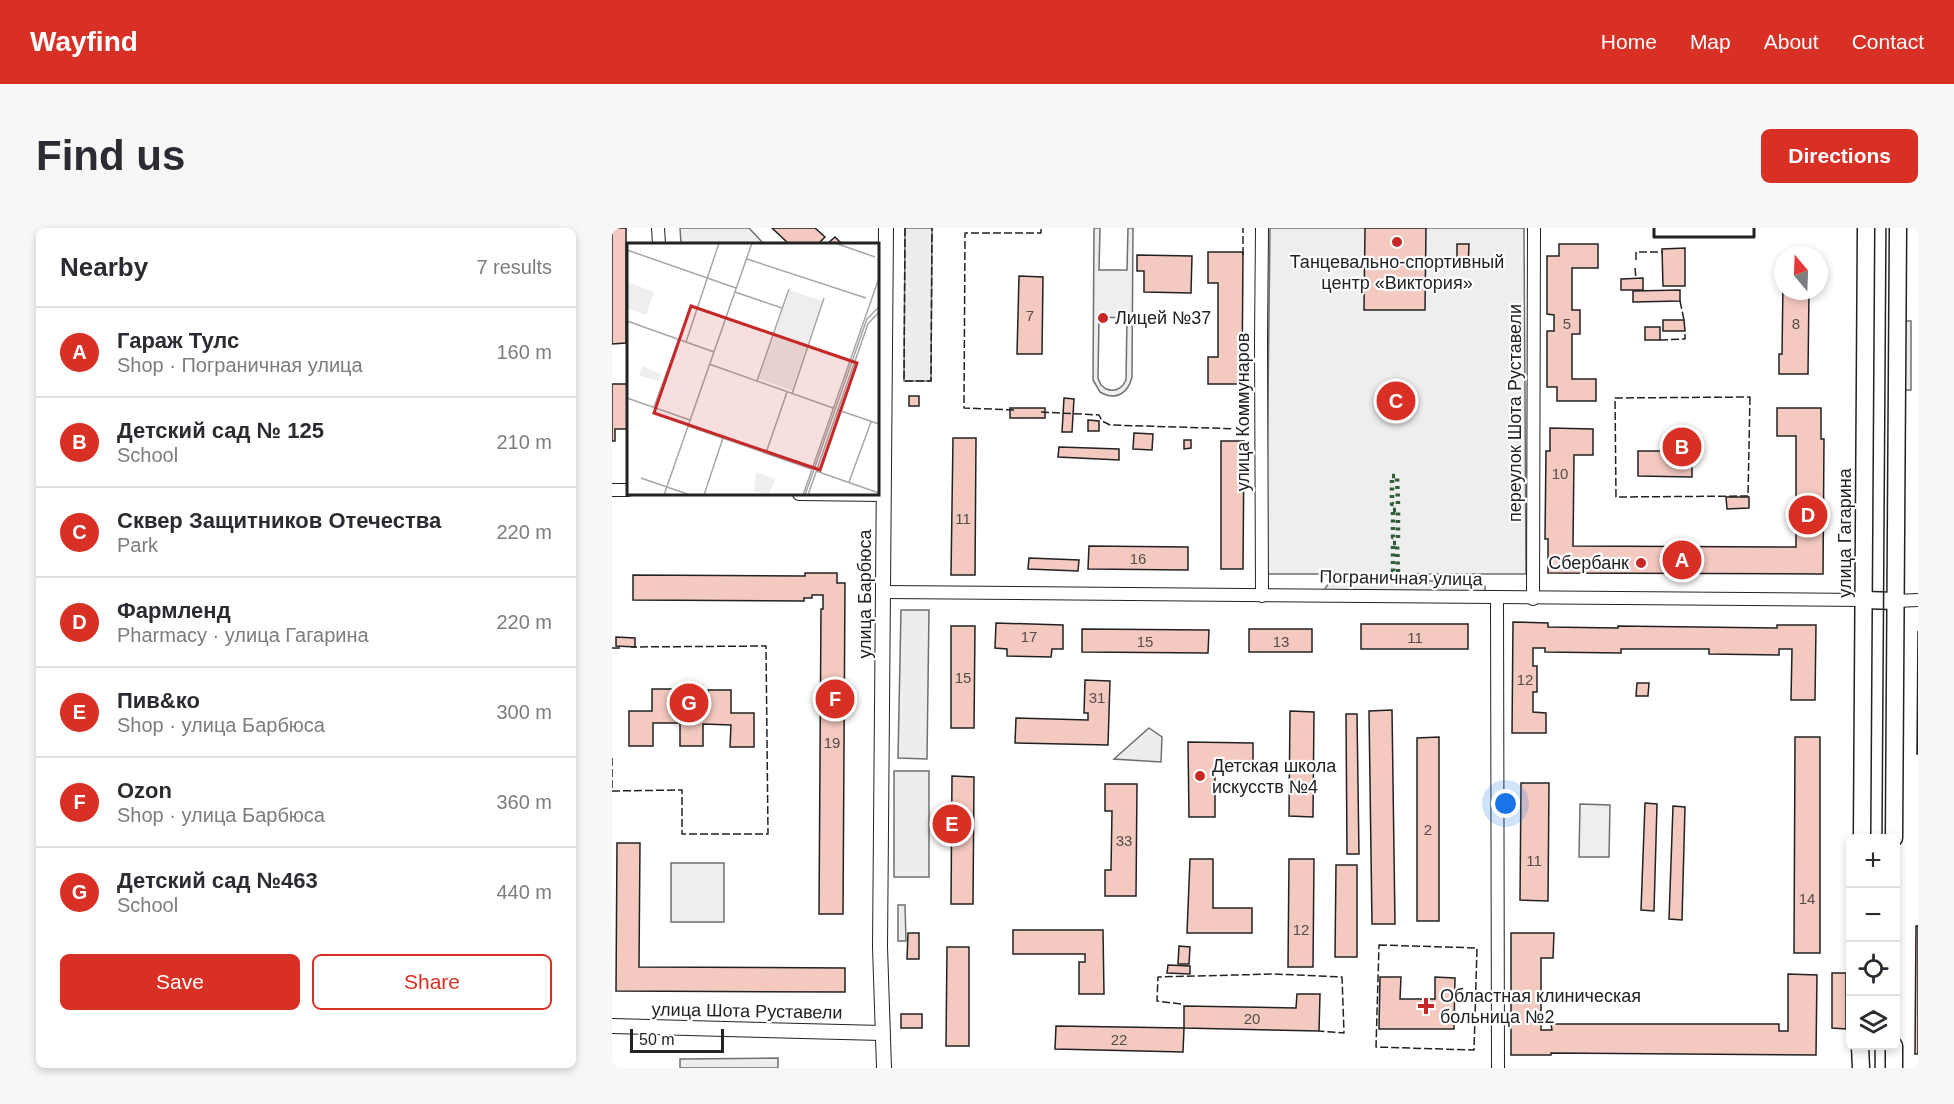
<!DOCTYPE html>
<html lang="en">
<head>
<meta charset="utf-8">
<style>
	:root { --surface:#fff; --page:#f7f7f7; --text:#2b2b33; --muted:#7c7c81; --line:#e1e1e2; --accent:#d93025 }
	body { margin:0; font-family:Arial,sans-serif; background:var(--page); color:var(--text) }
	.controls { position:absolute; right:18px; bottom:18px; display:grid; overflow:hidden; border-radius:9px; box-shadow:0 3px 9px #0003 }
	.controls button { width:54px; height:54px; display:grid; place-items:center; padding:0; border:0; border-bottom:2px solid var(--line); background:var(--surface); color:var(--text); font:30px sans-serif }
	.compass { position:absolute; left:1162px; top:18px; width:54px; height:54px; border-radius:50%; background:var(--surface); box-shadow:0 3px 9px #0003; rotate:341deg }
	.scale { position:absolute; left:18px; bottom:15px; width:94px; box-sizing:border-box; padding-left:6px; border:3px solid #222; border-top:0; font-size:16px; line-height:21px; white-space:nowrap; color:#222; -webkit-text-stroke:4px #fff; paint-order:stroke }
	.you { position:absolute; left:894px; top:576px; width:21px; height:21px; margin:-15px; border:4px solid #fff; border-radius:50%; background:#1a73e8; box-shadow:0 0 0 9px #1a73e833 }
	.badge { display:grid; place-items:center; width:39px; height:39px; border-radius:50%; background:var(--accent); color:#fff; font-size:20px; font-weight:700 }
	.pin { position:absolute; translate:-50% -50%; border:3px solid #fff; box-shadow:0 2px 6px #0006 }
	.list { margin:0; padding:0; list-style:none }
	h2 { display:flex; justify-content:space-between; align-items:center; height:78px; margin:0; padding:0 24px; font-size:26px }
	h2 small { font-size:20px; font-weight:400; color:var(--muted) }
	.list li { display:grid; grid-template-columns:39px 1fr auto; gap:18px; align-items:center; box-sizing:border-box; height:90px; padding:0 24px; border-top:2px solid var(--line) }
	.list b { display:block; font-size:22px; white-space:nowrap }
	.list p { margin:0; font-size:20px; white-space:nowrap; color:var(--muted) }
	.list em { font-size:20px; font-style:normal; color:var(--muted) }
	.actions { display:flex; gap:12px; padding:18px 24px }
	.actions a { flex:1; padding:14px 0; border:2px solid var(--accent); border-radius:9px; text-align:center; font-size:21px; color:var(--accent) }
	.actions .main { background:var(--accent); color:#fff }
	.icon { flex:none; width:33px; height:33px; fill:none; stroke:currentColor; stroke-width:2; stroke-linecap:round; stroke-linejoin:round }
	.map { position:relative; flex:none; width:1306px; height:840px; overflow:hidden; border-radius:9px }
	header { display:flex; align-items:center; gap:36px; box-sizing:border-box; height:84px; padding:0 30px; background:var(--accent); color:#fff }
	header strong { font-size:28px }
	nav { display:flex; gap:33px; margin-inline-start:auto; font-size:21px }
	.intro { display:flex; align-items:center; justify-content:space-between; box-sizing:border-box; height:144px; padding:0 36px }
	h1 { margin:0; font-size:42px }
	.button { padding:15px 27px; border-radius:9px; background:var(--accent); color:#fff; font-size:21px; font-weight:700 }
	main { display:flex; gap:36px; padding:0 36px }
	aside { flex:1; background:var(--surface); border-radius:9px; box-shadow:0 3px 9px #0003 }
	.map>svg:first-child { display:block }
	.green { fill:#eee; stroke:#6f6f6f; stroke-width:1.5; fill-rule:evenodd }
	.parking { fill:#ededed; stroke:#6f6f6f; stroke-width:1.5 }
	.building { fill:#f3c9c0; stroke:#222; stroke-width:1.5 }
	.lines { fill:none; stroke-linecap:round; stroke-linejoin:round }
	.minor-casing { stroke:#222; stroke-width:14 }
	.tertiary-casing { stroke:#222; stroke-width:16 }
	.secondary-casing { stroke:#222; stroke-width:19 }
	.minor { stroke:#fff; stroke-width:12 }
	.tertiary { stroke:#fff; stroke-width:14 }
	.secondary { stroke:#fff; stroke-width:16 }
	.tram { stroke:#222; stroke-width:1.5 }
	.hedge { stroke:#2f5e38; stroke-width:4.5; stroke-dasharray:3 4.5; stroke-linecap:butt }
	.fence { stroke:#222; stroke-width:1.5; stroke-dasharray:8 3; stroke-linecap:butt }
	.wall { stroke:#222; stroke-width:3 }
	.poi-dot { fill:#c62828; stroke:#fff; stroke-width:2 }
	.labels { text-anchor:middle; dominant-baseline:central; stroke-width:4.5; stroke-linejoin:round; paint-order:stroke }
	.number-label { font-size:15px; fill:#564c4a }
	.poi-label { font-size:18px; fill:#222; stroke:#fff; text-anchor:start }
	.street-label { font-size:18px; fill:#222; stroke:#fff }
	.inset-road { fill:none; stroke:#a7a7a7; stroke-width:1.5 }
	.view { fill:#c62828; fill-opacity:0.15; stroke:#c62828; stroke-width:3 }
	.inset-edge { fill:none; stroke:#222; stroke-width:3 }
</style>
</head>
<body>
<header>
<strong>Wayfind</strong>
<nav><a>Home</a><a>Map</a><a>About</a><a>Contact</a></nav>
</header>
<div class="intro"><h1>Find us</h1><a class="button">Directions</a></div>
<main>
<aside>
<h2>Nearby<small>7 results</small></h2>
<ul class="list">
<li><span class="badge">A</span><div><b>Гараж Тулс</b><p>Shop · Пограничная улица</p></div><em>160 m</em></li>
<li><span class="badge">B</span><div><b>Детский сад № 125</b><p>School</p></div><em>210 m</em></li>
<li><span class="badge">C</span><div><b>Сквер Защитников Отечества</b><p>Park</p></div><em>220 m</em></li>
<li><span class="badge">D</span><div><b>Фармленд</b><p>Pharmacy · улица Гагарина</p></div><em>220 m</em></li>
<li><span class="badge">E</span><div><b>Пив&amp;ко</b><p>Shop · улица Барбюса</p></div><em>300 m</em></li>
<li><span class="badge">F</span><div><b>Ozon</b><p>Shop · улица Барбюса</p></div><em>360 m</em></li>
<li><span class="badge">G</span><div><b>Детский сад №463</b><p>School</p></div><em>440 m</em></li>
</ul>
<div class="actions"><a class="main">Save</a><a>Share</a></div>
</aside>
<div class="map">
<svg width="1306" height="840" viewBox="0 0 1306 840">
	<rect width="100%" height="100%" fill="#fff"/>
	<g class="green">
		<polygon points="68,0 137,0 152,16 69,16"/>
		<path d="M 482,0 L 488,0 L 487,42 L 515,42 L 516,0 L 521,0 L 520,149 C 516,166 503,173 488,164 L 481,152 ZM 487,89 L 515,90 L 514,152 C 510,161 503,164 494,161 L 489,157 L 486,150 Z"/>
		<polygon points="658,0 912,0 914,346 654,346"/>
		<polygon points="968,576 998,577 997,629 967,629"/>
		<rect x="59" y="635" width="53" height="59"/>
		<polygon points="166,830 166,840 68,840 68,831"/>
	</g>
	<g class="parking">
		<polygon points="293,0 320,0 319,153 292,153"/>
		<rect x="1291" y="93" width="8" height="69"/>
		<polygon points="718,353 866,353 873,358 873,364 711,364"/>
		<polygon points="289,382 317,382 315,531 286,530"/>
		<polygon points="537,500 550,509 549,534 502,531"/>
		<rect x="282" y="543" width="35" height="106"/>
		<polygon points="286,677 293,677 294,713 286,713"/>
	</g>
	<g class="building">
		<polygon points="0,0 14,0 14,115 0,116"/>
		<polygon points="160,0 203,0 213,9 206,16 177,16"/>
		<polygon points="753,0 814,0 813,82 752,82"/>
		<polygon points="223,9 230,16 215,16"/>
		<polygon points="845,16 857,16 856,40 845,40"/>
		<polygon points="947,16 986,16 986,40 960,40 960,82 968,82 968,106 960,106 960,151 984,151 984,173 945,173 945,159 935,159 935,103 942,103 942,87 935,86 935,28 947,28"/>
		<polygon points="1073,20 1073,58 1051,58 1050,21"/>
		<polygon points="596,24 631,24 630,156 596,156 596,129 606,129 606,55 596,55"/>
		<polygon points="525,27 580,28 579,65 532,64 532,43 525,43"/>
		<polygon points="1168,35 1171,36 1171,63 1197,63 1196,146 1167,146 1167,126 1170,126 1171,54 1168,54"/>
		<polygon points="407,48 431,49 430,126 405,126"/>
		<polygon points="1031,50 1031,62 1009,62 1009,51"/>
		<polygon points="1068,62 1068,73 1021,74 1021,63"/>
		<polygon points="1051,92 1072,92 1073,103 1051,103"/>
		<rect x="1033" y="99" width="15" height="13"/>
		<polygon points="0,156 15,156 15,201 3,201 3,213 0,213"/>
		<rect x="297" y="168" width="10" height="10"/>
		<polygon points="452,170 462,171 460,204 450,204"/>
		<rect x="398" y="180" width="35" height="10"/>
		<polygon points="1165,180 1209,180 1209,211 1212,211 1211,346 936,345 936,311 933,311 934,223 938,223 938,200 981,201 981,227 962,227 961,318 1184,319 1184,208 1165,208"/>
		<polygon points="476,192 487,193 487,203 476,203"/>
		<polygon points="522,205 541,206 540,222 521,221"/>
		<polygon points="341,210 364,210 363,347 339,347"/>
		<polygon points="572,212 579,212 579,220 572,221"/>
		<polygon points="609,213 632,213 631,341 609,341"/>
		<polygon points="447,219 507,221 507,232 446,229"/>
		<polygon points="1026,223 1080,223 1080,249 1026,248"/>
		<polygon points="1114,269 1137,269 1137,280 1115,281"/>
		<polygon points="477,318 576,319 576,342 476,341"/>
		<polygon points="417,330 467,332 466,343 416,341"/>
		<polygon points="193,345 225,345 225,355 233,355 231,686 207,686 209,381 211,381 211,367 200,367 200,370 192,370 192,373 21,372 21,347 193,348"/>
		<polygon points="901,394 936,395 936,399 1006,400 1006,398 1165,400 1165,397 1204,397 1203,472 1179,472 1180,421 1167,421 1167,427 1097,426 1097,421 1009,421 1009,425 933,424 933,420 921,420 921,438 925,438 925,464 921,464 921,484 934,485 934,505 900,505"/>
		<polygon points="384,395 451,397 451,421 440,421 439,429 395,428 395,421 383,420"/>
		<rect x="749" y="396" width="107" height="25"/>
		<polygon points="339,398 363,398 362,500 339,500"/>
		<polygon points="470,401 597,402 596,425 470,424"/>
		<rect x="637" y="401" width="63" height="23"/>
		<polygon points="1306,403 1306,526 1305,526"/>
		<polygon points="4,409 23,410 23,419 4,418"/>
		<polygon points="473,452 498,453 496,517 403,515 404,490 476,492 476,485 472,485"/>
		<polygon points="1025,455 1037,455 1036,468 1024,468"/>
		<polygon points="40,461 63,461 63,484 96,484 96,462 119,462 119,485 142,485 142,519 118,519 119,497 91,496 91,518 68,518 68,495 41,495 41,518 17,518 17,483 40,483"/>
		<polygon points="780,482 783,696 760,696 757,483"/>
		<polygon points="678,483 702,484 701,589 677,588"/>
		<polygon points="734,486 745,486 747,626 735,626"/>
		<polygon points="827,509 827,693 805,693 805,510"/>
		<polygon points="1183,509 1208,509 1208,725 1182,725"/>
		<polygon points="576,514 641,515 641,541 603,540 603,589 577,589"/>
		<polygon points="340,548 362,549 361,676 339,676"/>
		<polygon points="909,555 937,555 936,673 908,672"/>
		<polygon points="493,556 525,556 524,668 493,668 493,642 499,642 500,583 493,583"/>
		<polygon points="1033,575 1045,576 1042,683 1029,682"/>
		<polygon points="1061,578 1073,579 1070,692 1057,691"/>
		<polygon points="5,615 28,615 27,739 233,740 233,764 4,763"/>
		<polygon points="578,631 601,631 601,680 640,680 640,705 575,705"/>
		<polygon points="677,631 702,631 701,739 676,739"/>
		<polygon points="724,637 745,637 745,729 723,729"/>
		<polygon points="1304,698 1306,698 1306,826 1303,826"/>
		<polygon points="401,702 491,702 492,766 467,766 467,734 473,734 473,726 401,726"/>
		<polygon points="296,705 307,705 307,731 295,731"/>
		<polygon points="899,705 942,705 941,730 929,730 929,802 940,802 939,796 1167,796 1167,803 1176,803 1176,746 1205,747 1204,827 939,825 939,827 899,827"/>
		<polygon points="567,718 578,719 577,736 566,736"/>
		<polygon points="335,719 357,719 357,818 334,818"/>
		<polygon points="556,737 578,738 578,746 555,745"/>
		<polygon points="1220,745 1234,745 1234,801 1220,800"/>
		<polygon points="768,749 789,749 788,771 823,771 823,749 843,750 842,801 767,801"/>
		<polygon points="685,766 708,766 707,803 572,800 572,778 684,780"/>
		<rect x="289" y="786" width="21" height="14"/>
		<polygon points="444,798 572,800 571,824 443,821"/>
	</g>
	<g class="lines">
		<g class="minor-casing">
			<g id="minor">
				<polyline points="46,0 47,16"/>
				<polyline points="0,262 16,262"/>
				<polyline points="187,266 272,267"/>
				<polyline points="271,364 1252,372"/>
				<polyline points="650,368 649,114 650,0"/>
				<polyline points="885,370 886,840"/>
				<polyline points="921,371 922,0"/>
				<polyline points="1284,373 1306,372"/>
			</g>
		</g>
		<g class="tertiary-casing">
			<g id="tertiary">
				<polyline points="0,798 270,805"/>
				<polyline points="272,840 268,719 274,0"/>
			</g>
		</g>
		<g class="secondary-casing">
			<g id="secondary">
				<polyline points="1252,372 1284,373"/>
				<polyline points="1250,610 1254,0"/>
				<polyline points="1282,610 1286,0"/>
				<polyline points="1248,818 1249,840"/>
				<polyline points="1282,818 1282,840"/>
			</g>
		</g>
		<use href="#minor" class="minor"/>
		<use href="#tertiary" class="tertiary"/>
		<use href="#secondary" class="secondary"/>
		<g class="tram">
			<polyline points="1270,610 1274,0"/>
			<polyline points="1263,840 1263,818"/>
		</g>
		<g class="hedge">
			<polygon points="780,248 785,248 786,276 780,276"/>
			<polygon points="781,282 786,282 786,310 781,309"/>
			<polygon points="781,315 785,315 786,344 781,343"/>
		</g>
		<g class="fence">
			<polyline points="293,0 292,153 319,153 320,0"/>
			<polyline points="631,27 631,0"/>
			<polyline points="1024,32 1024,24 1051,24"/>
			<polyline points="1023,40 1024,51"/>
			<polyline points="1068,73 1072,92"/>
			<polyline points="1048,112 1073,111 1073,103"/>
			<polygon points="1138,169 1136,268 1004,269 1003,170"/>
			<polyline points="402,182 352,180 353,5 429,5 429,0"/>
			<polyline points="429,184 487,187 490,193 498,197 630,201 630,153"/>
			<polyline points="0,420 10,420"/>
			<polyline points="0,530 0,563 70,562 70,606 156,606 154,418 19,419"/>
			<polygon points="767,717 865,720 862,822 764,819"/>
			<polyline points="569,776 545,773 546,749 662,746 730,749 732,805 707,803"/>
		</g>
		<polyline class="wall" points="1042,0 1042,9 1142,9 1142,0"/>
	</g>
	<g class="poi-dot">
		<circle cx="785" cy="14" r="6"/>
		<circle cx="491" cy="90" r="6"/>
		<circle cx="1029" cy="335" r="6"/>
		<circle cx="588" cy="548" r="6"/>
		<path d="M811 769h6v6h6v6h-6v6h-6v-6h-6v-6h6z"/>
	</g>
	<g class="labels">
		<g class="number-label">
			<text x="418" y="87">7</text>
			<text x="955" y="95">5</text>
			<text x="1184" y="95">8</text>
			<text x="948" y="245">10</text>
			<text x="351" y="290">11</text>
			<text x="526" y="330">16</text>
			<text x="417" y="408">17</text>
			<text x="803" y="409">11</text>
			<text x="533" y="413">15</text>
			<text x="669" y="413">13</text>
			<text x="351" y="449">15</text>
			<text x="913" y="451">12</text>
			<text x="485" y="469">31</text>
			<text x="220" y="514">19</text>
			<text x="816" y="601">2</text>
			<text x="512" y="612">33</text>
			<text x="922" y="632">11</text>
			<text x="1195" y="670">14</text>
			<text x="689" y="701">12</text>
			<text x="640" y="790">20</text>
			<text x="507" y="811">22</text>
		</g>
		<g class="poi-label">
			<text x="785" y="34" text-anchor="middle">Танцевально-спортивный<tspan x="785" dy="21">центр «Виктория»</tspan></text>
			<text x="503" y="90">Лицей №37</text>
			<text x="1017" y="335" text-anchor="end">Сбербанк</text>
			<text x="600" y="538">Детская школа<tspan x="600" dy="21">искусств №4</tspan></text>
			<text x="828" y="768">Областная клиническая<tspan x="828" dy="21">больница №2</tspan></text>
		</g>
		<g class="street-label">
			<text transform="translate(631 184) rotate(-90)">улица Коммунаров</text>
			<text transform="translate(903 185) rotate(-90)">переулок Шота Руставели</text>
			<text transform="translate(1233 305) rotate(-90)">улица Гагарина</text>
			<text transform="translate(789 350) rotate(1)">Пограничная улица</text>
			<text transform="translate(253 366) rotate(-90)">улица Барбюса</text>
			<text transform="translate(135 783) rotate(1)">улица Шота Руставели</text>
		</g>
	</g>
	<g transform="translate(15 15)">
		<rect width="252" height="252" fill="#fff"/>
		<path d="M 0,39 L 27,49 L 19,72 L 0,65 ZM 163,47 L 195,58 L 165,147 L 132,136 ZM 15,123 L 34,131 L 32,138 L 12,133 ZM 129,229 L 148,236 L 142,252 L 127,248 Z" fill="#eee"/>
		<path class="inset-road" d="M 208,0 L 248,14M 0,7 L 109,45M 120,16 L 239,55M 108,49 L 155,65M 0,78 L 87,109M 59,99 L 92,0M 82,121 L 206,165M 130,138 L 162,46M 165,151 L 197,55M 0,155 L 63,177M 27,164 L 52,96M 211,167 L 252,181M 61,183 L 184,226M 139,210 L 160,149M 189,228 L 252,250M 14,235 L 63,252M 222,239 L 244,179M 37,252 L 125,0M 77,252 L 96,195M 176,252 L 252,35M 178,252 L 240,76 L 252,64M 181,252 L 241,81 L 252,69"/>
		<path class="view" d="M 64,63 L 230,120 L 193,227 L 27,170 Z"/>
		<rect width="252" height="252" class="inset-edge"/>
	</g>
</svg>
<div class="controls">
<button>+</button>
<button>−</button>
<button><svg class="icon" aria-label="locate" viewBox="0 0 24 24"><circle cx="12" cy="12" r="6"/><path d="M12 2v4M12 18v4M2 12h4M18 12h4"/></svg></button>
<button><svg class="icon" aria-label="layers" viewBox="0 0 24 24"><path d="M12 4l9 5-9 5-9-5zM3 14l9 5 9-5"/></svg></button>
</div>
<svg class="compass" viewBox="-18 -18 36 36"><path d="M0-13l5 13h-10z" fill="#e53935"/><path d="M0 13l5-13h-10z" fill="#7c7c81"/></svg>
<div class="scale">50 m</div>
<div class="you"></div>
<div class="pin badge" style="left:1070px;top:332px">A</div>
<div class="pin badge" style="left:1070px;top:219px">B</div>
<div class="pin badge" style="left:784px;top:173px">C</div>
<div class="pin badge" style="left:1196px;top:287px">D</div>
<div class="pin badge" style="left:340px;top:596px">E</div>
<div class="pin badge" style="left:223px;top:471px">F</div>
<div class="pin badge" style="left:77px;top:475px">G</div>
</div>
</main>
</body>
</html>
